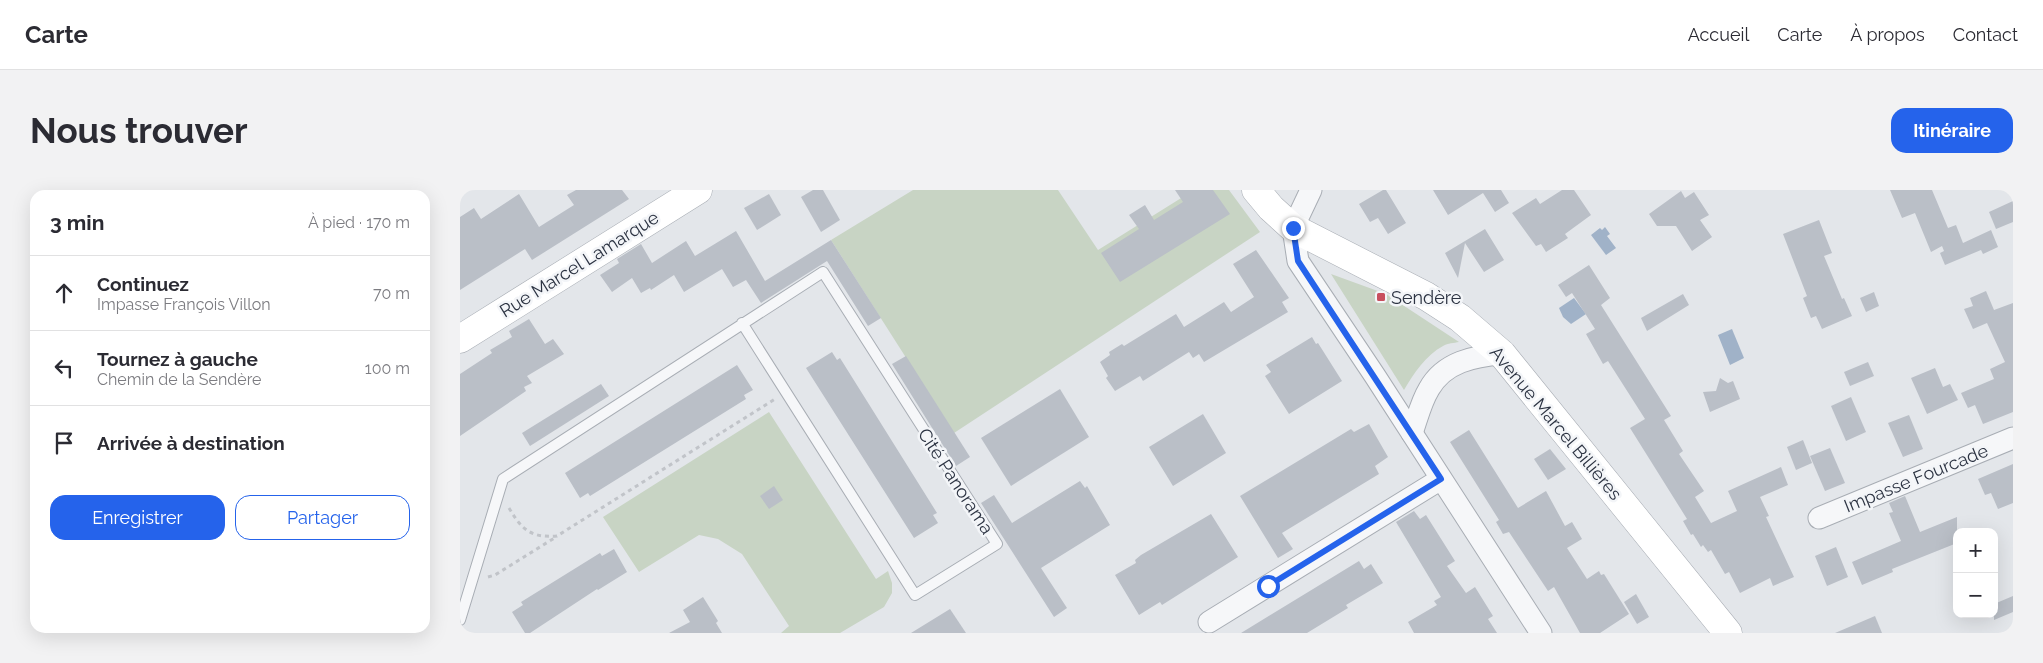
<!DOCTYPE html>
<html lang="fr">
<head>
<meta charset="utf-8">
<style>
	:root { --surface:#fff; --page:#f2f2f3; --text:#2b2b33; --muted:#7c7c81; --line:#e1e1e2; --accent:#2563eb }
	body { margin:0; font-family:Raleway,sans-serif; background:var(--page); color:var(--text) }
	.controls { position:absolute; right:15px; bottom:15px; display:grid; overflow:hidden; border-radius:10px; box-shadow:0 5px 20px #0002 }
	.controls button { width:45px; height:45px; display:grid; place-items:center; padding:0; border:0; border-bottom:1px solid var(--line); background:var(--surface); color:var(--text); font:25px sans-serif }
	.stop { position:absolute; width:15px; height:15px; margin:-11px; border:4px solid #2563eb; border-radius:50%; background:#fff }
	.stop.end { background:#2563eb; border-color:#fff; box-shadow:0 1px 5px #0008 }
	.list { margin:0; padding:0; list-style:none }
	h2 { display:flex; justify-content:space-between; align-items:center; height:65px; margin:0; padding:0 20px; font-size:21px }
	h2 small { font-size:16px; font-weight:400; color:var(--muted) }
	.list li { display:grid; grid-template-columns:32px 1fr auto; gap:15px; align-items:center; box-sizing:border-box; height:75px; padding:0 20px; border-top:1px solid var(--line) }
	.list b { display:block; font-size:19px; white-space:nowrap }
	.list p { margin:0; font-size:16px; white-space:nowrap; color:var(--muted) }
	.list em { font-size:16px; font-style:normal; color:var(--muted) }
	.actions { display:flex; gap:10px; padding:15px 20px }
	.actions a { flex:1; padding:11px 0; border:1px solid var(--accent); border-radius:15px; text-align:center; font-size:18px; color:var(--accent) }
	.actions .main { background:var(--accent); color:#fff }
	.icon { flex:none; width:28px; height:28px; fill:none; stroke:currentColor; stroke-width:2; stroke-linecap:round; stroke-linejoin:round }
	.map { position:relative; flex:none; width:1553px; height:443px; overflow:hidden; border-radius:15px }
	header { display:flex; align-items:center; gap:30px; box-sizing:border-box; height:70px; padding:0 25px; background:var(--surface); border-bottom:1px solid var(--line) }
	header strong { font-size:24px }
	nav { display:flex; gap:28px; margin-inline-start:auto; font-size:18px }
	.intro { display:flex; align-items:center; justify-content:space-between; box-sizing:border-box; height:120px; padding:0 30px }
	h1 { margin:0; font-size:35px }
	.button { padding:12px 22px; border-radius:15px; background:var(--accent); color:#fff; font-size:18px; font-weight:700 }
	main { display:flex; gap:30px; padding:0 30px }
	aside { flex:1; background:var(--surface); border-radius:15px; box-shadow:0 5px 20px #0002 }
	.map>svg:first-child { display:block }
	.green { fill:#c8d4c4 }
	.water { fill:#a0b2c8 }
	.building { fill:#babfc7 }
	.lines { fill:none; stroke-linecap:round; stroke-linejoin:round }
	.lane-casing { stroke:#a8adb4; stroke-width:12 }
	.street-casing { stroke:#a8adb4; stroke-width:23 }
	.secondary-casing { stroke:#a8adb4; stroke-width:29 }
	.path { stroke:#c1c4c9; stroke-width:3; stroke-dasharray:4 4; stroke-linecap:butt }
	.lane { stroke:#f6f7f9; stroke-width:10 }
	.street { stroke:#f6f7f9; stroke-width:21 }
	.secondary { stroke:#fff; stroke-width:28 }
	.route { stroke:#2563eb; stroke-width:6 }
	.poi-dot { fill:#c84f5e; stroke:#f3f5f8; stroke-width:2 }
	.labels { text-anchor:middle; dominant-baseline:central; stroke-width:5; stroke-linejoin:round; paint-order:stroke }
	.street-label { font-size:18px; fill:#2c3342; stroke:#f3f5f8 }
	.poi-label { font-size:18px; fill:#2c3342; stroke:#f3f5f8; text-anchor:start }
</style>
</head>
<body>
<header>
<strong>Carte</strong>
<nav><a>Accueil</a><a>Carte</a><a>À propos</a><a>Contact</a></nav>
</header>
<div class="intro"><h1>Nous trouver</h1><a class="button">Itinéraire</a></div>
<main>
<aside>
<h2>3 min<small>À pied · 170 m</small></h2>
<ul class="list">
<li><svg class="icon" aria-label="ahead" viewBox="0 0 24 24"><path d="M12 20V5M6 11l6-6 6 6"/></svg><div><b>Continuez</b><p>Impasse François Villon</p></div><em>70 m</em></li>
<li><svg class="icon" aria-label="left" viewBox="0 0 24 24"><path d="M17 20v-9H6M10 6l-5 5 5 5"/></svg><div><b>Tournez à gauche</b><p>Chemin de la Sendère</p></div><em>100 m</em></li>
<li><svg class="icon" aria-label="arrive" viewBox="0 0 24 24"><path d="M6 21V4h12l-3 4 3 4H6"/></svg><div><b>Arrivée à destination</b></div></li>
</ul>
<div class="actions"><a class="main">Enregistrer</a><a>Partager</a></div>
</aside>
<div class="map">
<svg width="1553" height="443" viewBox="0 0 1553 443">
	<rect width="100%" height="100%" fill="#e3e6ea"/>
	<g class="green">
		<polygon points="453,0 598,0 638,60 734,0 769,0 800,42 494,243 371,50"/>
		<path d="M 871,84 L 926,104 L 999,152 C 994,153 988,153 983,156 C 966,165 953,184 944,200 Z"/>
		<polygon points="309,222 416,389 428,381 432,393 432,403 424,417 380,443 321,443 329,436 282,364 258,349 239,345 179,382 143,327"/>
	</g>
	<g class="water">
		<polygon points="1145,37 1150,44 1147,46 1156,58 1146,65 1131,45 1140,38 1142,40"/>
		<polygon points="1114,108 1126,124 1111,134 1103,127 1099,118"/>
		<polygon points="1272,139 1284,168 1270,175 1258,145"/>
	</g>
	<g class="building">
		<polygon points="116,0 162,0 169,9 72,70 65,59 0,100 0,27 14,18 21,29 59,4 79,37 114,15 107,5"/>
		<polygon points="353,0 363,0 380,30 361,42 341,7"/>
		<polygon points="715,0 753,0 770,24 660,92 641,63 679,39 669,25 685,15 694,30 723,12"/>
		<polygon points="923,0 926,0 946,33 928,44 918,28 910,32 899,14"/>
		<polygon points="973,0 1041,0 1049,13 1035,22 1023,3 988,25"/>
		<polygon points="1102,0 1114,0 1131,25 1105,44 1108,48 1086,62 1081,54 1076,56 1052,23 1076,8 1080,14"/>
		<polygon points="1430,0 1472,0 1488,38 1496,35 1503,53 1531,40 1538,57 1523,64 1521,60 1485,75 1480,63 1484,61 1482,56 1471,62 1455,23 1442,28"/>
		<polygon points="1221,1 1225,8 1234,2 1249,25 1240,30 1252,47 1232,61 1216,36 1197,36 1189,24"/>
		<polygon points="309,4 321,25 297,40 284,18"/>
		<polygon points="1553,11 1553,32 1536,39 1529,22"/>
		<polygon points="1359,30 1372,63 1364,66 1382,109 1384,108 1392,126 1362,139 1356,126 1351,128 1343,108 1347,106 1323,44"/>
		<polygon points="1025,39 1044,70 1024,82 1005,53 998,88 985,63"/>
		<polygon points="276,41 305,91 371,50 421,128 408,136 367,71 301,113 286,90 273,97 262,79 224,102 214,85 191,100 190,98 181,103 172,88 152,102 140,85 159,73 157,69 181,54 192,73 226,51 235,66"/>
		<polygon points="796,60 829,108 822,112 828,122 744,172 739,164 733,168 729,162 683,191 680,186 655,201 646,188 648,186 640,172 650,165 649,162 662,154 664,156 716,124 724,137 764,112 771,122 794,107 773,74"/>
		<polygon points="1129,75 1150,108 1141,115 1211,226 1204,230 1223,261 1219,264 1244,301 1235,307 1251,333 1277,321 1268,301 1321,277 1328,295 1300,307 1309,326 1306,327 1334,387 1313,396 1310,388 1280,403 1269,382 1265,384 1251,360 1248,362 1243,355 1241,357 1233,344 1231,345 1223,331 1227,329 1170,238 1185,229 1148,171 1143,174 1126,144 1135,139 1112,103 1106,107 1098,95"/>
		<polygon points="1526,101 1534,120 1553,113 1553,222 1523,234 1515,215 1508,218 1501,203 1534,189 1530,179 1545,172 1527,133 1513,139 1504,119 1513,116 1510,108"/>
		<polygon points="1414,102 1419,116 1406,122 1400,108"/>
		<polygon points="1223,104 1229,115 1187,141 1181,128"/>
		<polygon points="69,129 85,154 93,149 104,164 67,186 72,193 64,197 66,201 0,246 0,184 32,163 30,160 52,147 49,141"/>
		<polygon points="852,147 856,154 858,153 882,191 829,224 805,186 811,182 806,175"/>
		<polygon points="372,162 377,170 380,168 477,323 473,325 478,333 454,348 346,178"/>
		<polygon points="446,166 510,267 496,276 432,174"/>
		<polygon points="1408,172 1414,186 1390,196 1384,182"/>
		<polygon points="277,175 293,200 284,205 286,209 130,306 128,303 120,308 105,283"/>
		<polygon points="1475,178 1483,197 1490,194 1498,210 1467,224 1451,188"/>
		<polygon points="1260,188 1268,193 1273,191 1280,209 1250,222 1243,202 1256,201"/>
		<polygon points="141,194 149,206 70,256 62,243"/>
		<polygon points="600,199 629,247 551,296 521,248"/>
		<polygon points="1391,207 1406,242 1386,251 1371,216"/>
		<polygon points="743,224 766,263 713,296 689,257"/>
		<polygon points="1449,225 1463,259 1443,267 1428,233"/>
		<polygon points="909,234 928,267 915,276 919,284 822,343 833,359 818,368 780,306 891,239 894,242"/>
		<polygon points="1009,240 1058,318 1086,301 1105,336 1112,332 1122,349 1107,358 1127,389 1139,381 1141,385 1144,384 1169,424 1140,443 1120,443 1094,397 1088,401 1049,342 1043,344 1036,332 1039,330 990,252"/>
		<polygon points="1343,250 1352,273 1336,280 1327,257"/>
		<polygon points="1370,258 1385,293 1365,301 1350,266"/>
		<polygon points="1090,259 1106,279 1088,290 1074,269"/>
		<polygon points="1553,274 1553,313 1538,319 1531,303 1525,305 1518,289"/>
		<polygon points="620,291 625,298 627,296 650,335 581,378 607,418 594,427 521,313 534,305 552,333"/>
		<polygon points="314,296 323,310 309,319 300,306"/>
		<polygon points="1445,306 1460,342 1497,327 1497,353 1432,379 1433,382 1402,395 1392,372 1441,351 1429,323 1433,322 1429,313"/>
		<polygon points="954,321 960,329 966,325 995,371 987,376 1006,403 1015,397 1033,426 1028,429 1037,443 954,443 948,432 977,415 974,411 981,407 936,332"/>
		<polygon points="751,324 778,367 702,415 700,412 679,425 655,385 676,373 675,370 681,365"/>
		<polygon points="1376,357 1388,387 1367,396 1355,366"/>
		<polygon points="154,359 167,382 138,400 137,399 70,443 65,443 52,422 63,415 61,412 140,363 142,366"/>
		<polygon points="899,371 904,379 911,374 923,393 886,415 888,418 847,443 781,443"/>
		<polygon points="1176,404 1189,427 1177,434 1164,412"/>
		<polygon points="1553,406 1553,422 1534,430 1534,414"/>
		<polygon points="243,407 258,431 256,433 262,443 209,443 230,432 223,420"/>
		<polygon points="490,419 506,443 451,443"/>
		<polygon points="1415,426 1422,443 1375,443"/>
	</g>
	<g class="lines">
		<g class="lane-casing">
			<polyline id="lane" points="0,430 43,289 363,82 537,354 455,405 282,133"/>
		</g>
		<g class="street-casing">
			<g id="street">
				<polyline points="851,0 833,38 838,71 915,186 1081,443"/>
				<path d="M 952,243 C 957,229 961,212 969,199 C 984,172 1014,166 1042,164"/>
				<polyline points="1359,328 1553,248"/>
				<polyline points="749,432 981,289"/>
			</g>
		</g>
		<g class="secondary-casing">
			<g id="secondary">
				<polyline points="796,0 811,18 833,38 966,106 1000,128 1042,164 1268,443"/>
				<polyline points="0,149 238,0"/>
			</g>
		</g>
		<g class="path">
			<path d="M 49,318 C 62,340 71,348 97,346 L 315,209"/>
			<polyline points="28,387 35,385 96,347"/>
		</g>
		<use href="#lane" class="lane"/>
		<use href="#street" class="street"/>
		<use href="#secondary" class="secondary"/>
	</g>
	<g class="lines">
		<polyline class="route" points="808,396 981,289 838,71 833,38"/>
	</g>
	<rect class="poi-dot" x="916" y="102" width="10" height="10" rx="2.5"/>
	<g class="labels">
		<g class="street-label">
			<text transform="translate(119 74) rotate(-32)">Rue Marcel Lamarque</text>
			<text transform="translate(1096 233) rotate(50)">Avenue Marcel Billières</text>
			<text transform="translate(1456 288) rotate(-22)">Impasse Fourcade</text>
			<text transform="translate(496 291) rotate(57)">Cité Panorama</text>
		</g>
		<g class="poi-label">
			<text x="931" y="107">Sendère</text>
		</g>
	</g>
</svg>
<div class="controls">
<button>+</button>
<button>−</button>
</div>
<div class="stop" style="left:808px;top:396px"></div>
<div class="stop end" style="left:833px;top:38px"></div>
</div>
</main>
</body>
</html>
